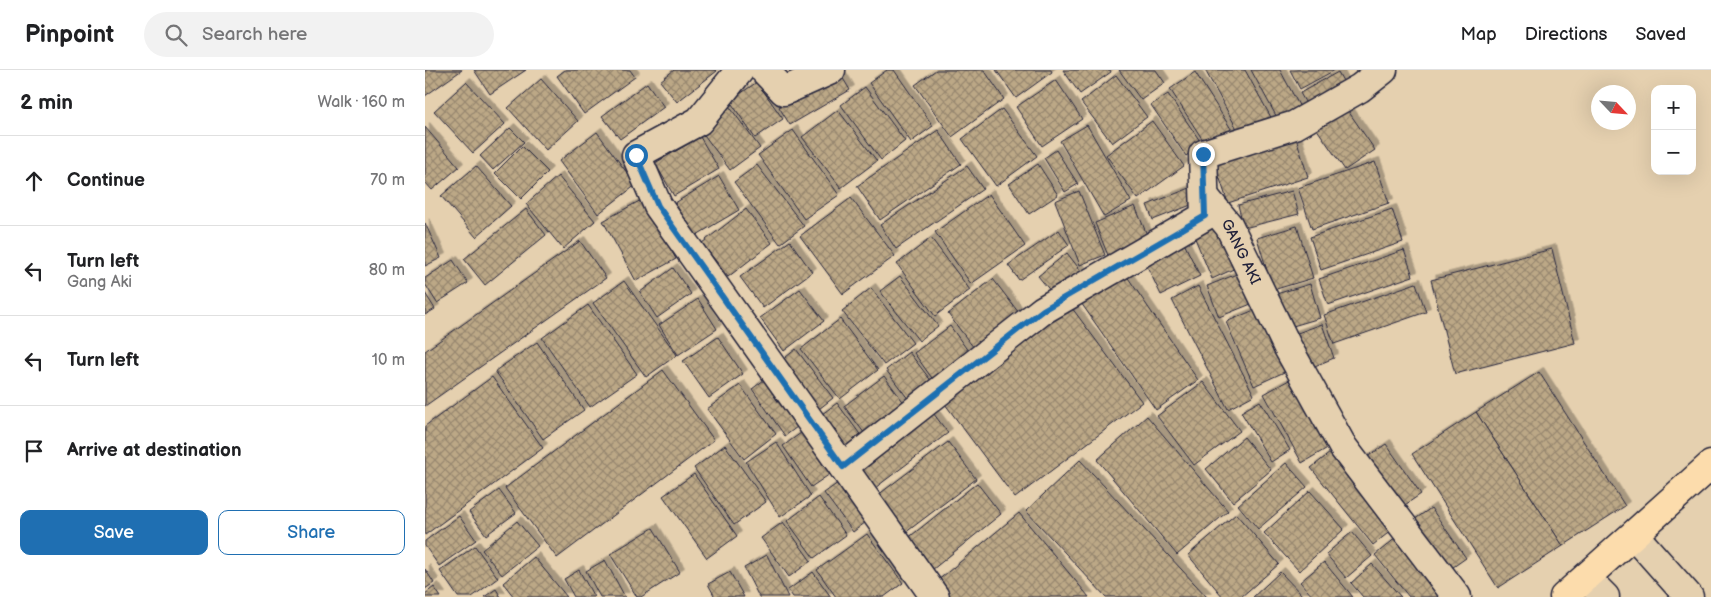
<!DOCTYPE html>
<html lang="en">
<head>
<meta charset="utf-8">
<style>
	:root { --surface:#fff; --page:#f2f2f2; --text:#202124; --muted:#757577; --line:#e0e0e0; --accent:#1f6fb2 }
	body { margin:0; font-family:"Balsamiq Sans",sans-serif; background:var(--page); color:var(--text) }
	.controls { position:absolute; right:15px; top:15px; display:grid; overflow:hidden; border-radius:10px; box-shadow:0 5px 20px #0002 }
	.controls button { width:45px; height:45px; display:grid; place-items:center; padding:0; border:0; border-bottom:1px solid var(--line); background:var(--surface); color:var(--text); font:25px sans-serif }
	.compass { position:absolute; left:1166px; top:15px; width:45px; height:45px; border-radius:50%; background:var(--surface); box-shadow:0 5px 20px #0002; rotate:116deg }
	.stop { position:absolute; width:15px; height:15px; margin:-11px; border:4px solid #1f6fb2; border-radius:50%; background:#fff }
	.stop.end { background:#1f6fb2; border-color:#fff; box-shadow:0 1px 5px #0008 }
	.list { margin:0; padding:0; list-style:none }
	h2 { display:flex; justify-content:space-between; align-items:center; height:65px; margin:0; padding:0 20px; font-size:21px }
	h2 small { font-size:16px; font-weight:400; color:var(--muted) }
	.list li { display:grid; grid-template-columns:32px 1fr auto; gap:15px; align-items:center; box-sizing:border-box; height:90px; padding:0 20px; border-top:1px solid var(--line) }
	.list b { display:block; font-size:19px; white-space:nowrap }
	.list p { margin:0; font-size:16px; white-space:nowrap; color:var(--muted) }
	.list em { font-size:16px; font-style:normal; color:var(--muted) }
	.actions { display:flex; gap:10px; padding:15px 20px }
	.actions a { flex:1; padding:11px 0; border:1px solid var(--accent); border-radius:10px; text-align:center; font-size:18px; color:var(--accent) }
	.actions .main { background:var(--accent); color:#fff }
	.icon { flex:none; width:28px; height:28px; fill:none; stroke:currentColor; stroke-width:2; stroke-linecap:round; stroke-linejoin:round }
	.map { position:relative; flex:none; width:1286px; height:527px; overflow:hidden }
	header { display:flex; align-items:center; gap:30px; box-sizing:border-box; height:70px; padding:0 25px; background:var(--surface); border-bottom:1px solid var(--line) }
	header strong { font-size:24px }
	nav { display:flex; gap:28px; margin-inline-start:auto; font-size:18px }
	.search { width:350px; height:45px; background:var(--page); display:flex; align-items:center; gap:12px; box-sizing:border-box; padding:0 18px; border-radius:28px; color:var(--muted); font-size:19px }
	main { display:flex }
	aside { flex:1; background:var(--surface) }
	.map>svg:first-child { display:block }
	.building { fill:url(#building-cross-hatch); stroke:#22223b; filter:url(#shadow) }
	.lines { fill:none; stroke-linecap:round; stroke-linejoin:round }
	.minor-casing { stroke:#22223b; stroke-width:31 }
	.major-casing { stroke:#22223b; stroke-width:31 }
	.minor { stroke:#e5d0af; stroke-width:28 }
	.major { stroke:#fcdcac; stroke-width:28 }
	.route { stroke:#1f6fb2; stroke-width:6 }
	.labels { text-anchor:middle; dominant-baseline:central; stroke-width:4; stroke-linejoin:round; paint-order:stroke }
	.street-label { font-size:15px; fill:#22223b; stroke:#e5d0af }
</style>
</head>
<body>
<header>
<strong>Pinpoint</strong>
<div class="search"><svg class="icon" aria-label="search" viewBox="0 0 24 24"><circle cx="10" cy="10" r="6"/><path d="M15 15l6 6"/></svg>Search here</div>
<nav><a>Map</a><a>Directions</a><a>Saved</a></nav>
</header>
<main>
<aside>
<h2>2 min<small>Walk · 160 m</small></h2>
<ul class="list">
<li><svg class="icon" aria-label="ahead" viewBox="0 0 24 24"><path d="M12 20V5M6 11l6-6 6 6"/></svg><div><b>Continue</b></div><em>70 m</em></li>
<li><svg class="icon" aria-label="left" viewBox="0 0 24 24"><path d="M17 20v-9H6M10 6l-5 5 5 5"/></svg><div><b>Turn left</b><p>Gang Aki</p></div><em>80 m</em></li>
<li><svg class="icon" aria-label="left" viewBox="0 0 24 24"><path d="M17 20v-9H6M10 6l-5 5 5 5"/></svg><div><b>Turn left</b></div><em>10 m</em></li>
<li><svg class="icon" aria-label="arrive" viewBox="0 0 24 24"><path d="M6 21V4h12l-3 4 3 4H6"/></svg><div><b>Arrive at destination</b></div></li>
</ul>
<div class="actions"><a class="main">Save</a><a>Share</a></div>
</aside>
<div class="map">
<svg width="1286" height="527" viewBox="0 0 1286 527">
	<defs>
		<pattern id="building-cross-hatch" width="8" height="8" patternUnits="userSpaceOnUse" patternTransform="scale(1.25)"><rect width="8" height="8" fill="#bca886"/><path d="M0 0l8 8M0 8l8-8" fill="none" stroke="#98886f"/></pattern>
		<filter id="shadow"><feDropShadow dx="4.5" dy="-4.5" stdDeviation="0" flood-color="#0004"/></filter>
	</defs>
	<rect width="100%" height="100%" fill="#e5d0af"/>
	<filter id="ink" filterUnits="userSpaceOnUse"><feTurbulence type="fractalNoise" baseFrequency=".02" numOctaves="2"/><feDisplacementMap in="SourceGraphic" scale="10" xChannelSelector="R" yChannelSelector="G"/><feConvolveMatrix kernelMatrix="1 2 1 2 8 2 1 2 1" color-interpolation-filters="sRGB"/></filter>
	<g filter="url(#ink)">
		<g class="building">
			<polygon points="0,0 37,0 0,26"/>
			<polygon points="49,0 101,0 65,24"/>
			<polygon points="140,0 205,0 210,7 159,44 132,6"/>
			<polygon points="249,0 291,0 292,1 252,32 235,11"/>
			<polygon points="462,0 469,0 508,56 486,72 444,13"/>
			<polygon points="511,0 559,0 579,29 527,67 490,15"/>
			<polygon points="571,0 626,0 627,2 591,28"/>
			<polygon points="638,0 685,0 686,2 655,24"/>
			<polygon points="694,0 731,0 740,13 716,30"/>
			<polygon points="780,0 820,0 848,51 817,68"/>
			<polygon points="826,0 855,0 877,41 855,53"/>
			<polygon points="865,0 910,0 875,19"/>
			<polygon points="414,2 425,20 365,55 354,37"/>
			<polygon points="770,2 808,62 783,78 745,19"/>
			<polygon points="913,2 923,20 885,41 875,23"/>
			<polygon points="691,5 722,47 687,73 656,32"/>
			<polygon points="116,9 153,51 121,80 83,38"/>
			<polygon points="631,10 657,49 617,76 591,37"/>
			<polygon points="41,12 80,54 48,83 9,41"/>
			<polygon points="332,12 358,49 330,68 305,31"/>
			<polygon points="222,13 239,37 195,69 177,46"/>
			<polygon points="440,17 480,71 456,90 416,35"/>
			<polygon points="743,24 777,74 761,86 726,35"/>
			<polygon points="917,32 950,80 920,100 887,52"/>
			<polygon points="304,36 335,78 305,100 274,58"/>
			<polygon points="577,39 612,86 571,116 537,69"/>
			<polygon points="413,40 452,91 416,118 377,67"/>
			<polygon points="727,51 759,96 713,129 681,85"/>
			<polygon points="662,55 706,131 679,147 635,71"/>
			<polygon points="0,57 34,97 7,120 0,112"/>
			<polygon points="85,58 99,72 68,100 55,86"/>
			<polygon points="368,60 414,125 379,149 333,85"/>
			<polygon points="513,60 536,94 455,150 432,116"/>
			<polygon points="172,62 211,115 173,144 134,91"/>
			<polygon points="870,64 883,107 803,133 789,91"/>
			<polygon points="275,67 294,99 249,126 230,93"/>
			<polygon points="97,76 123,102 96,129 70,103"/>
			<polygon points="631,80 653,114 640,122 619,88"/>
			<polygon points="950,92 964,133 887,159 873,118"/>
			<polygon points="613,94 633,125 604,144 584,114"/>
			<polygon points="332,95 379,156 355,174 309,112"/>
			<polygon points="51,96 86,136 51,167 16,126"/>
			<polygon points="542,96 558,119 471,179 455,155"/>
			<polygon points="133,106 170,151 138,179 101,134"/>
			<polygon points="294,106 314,140 270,166 250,133"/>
			<polygon points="770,116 776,131 728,150 722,135"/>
			<polygon points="654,121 680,185 655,195 630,131"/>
			<polygon points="867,121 874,144 819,158 813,135"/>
			<polygon points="564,124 600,176 546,214 510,162"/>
			<polygon points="426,128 470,186 418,224 375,166"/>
			<polygon points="218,129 251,189 211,211 178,151"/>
			<polygon points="710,136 725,172 684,188 670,153"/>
			<polygon points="101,139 121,165 60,215 39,189"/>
			<polygon points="321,139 347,173 303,207 277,173"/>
			<polygon points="967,139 978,172 896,200 885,167"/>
			<polygon points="0,153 16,188 0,196"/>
			<polygon points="798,154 815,196 787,209 769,166"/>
			<polygon points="872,156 888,208 848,220 832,168"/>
			<polygon points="634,160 644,175 594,210 583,195"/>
			<polygon points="756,167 775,206 736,225 717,186"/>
			<polygon points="506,168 545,220 510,246 472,194"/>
			<polygon points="155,171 181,208 0,336 0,281"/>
			<polygon points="365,171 387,202 338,238 315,207"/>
			<polygon points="1127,179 1150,273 1030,304 1006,210"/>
			<polygon points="979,180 988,206 903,235 894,209"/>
			<polygon points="642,183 656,201 627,223 613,206"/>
			<polygon points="28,190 43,213 12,233 0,214 0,208"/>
			<polygon points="248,198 266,224 232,248 215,222"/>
			<polygon points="697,199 773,310 731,340 654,230"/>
			<polygon points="824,199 836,230 794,247 782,216"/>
			<polygon points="475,206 513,256 494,271 455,221"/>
			<polygon points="568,209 597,247 552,282 523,244"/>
			<polygon points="199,211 252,285 221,307 168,233"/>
			<polygon points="991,213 1001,242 909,274 899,245"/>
			<polygon points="885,214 895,248 861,258 851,224"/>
			<polygon points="773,216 829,325 803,339 747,230"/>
			<polygon points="446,218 488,273 459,295 417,241"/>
			<polygon points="375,219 399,251 359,281 335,248"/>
			<polygon points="0,223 10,239 0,245"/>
			<polygon points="273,229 292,259 253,285 234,255"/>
			<polygon points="644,234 717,332 590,428 517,330"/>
			<polygon points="163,235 212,304 165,337 117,268"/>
			<polygon points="841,235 868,298 829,316 801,252"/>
			<polygon points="415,249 453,300 415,329 376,279"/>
			<polygon points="897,254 909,288 880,300 867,265"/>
			<polygon points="525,256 546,285 509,311 489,283"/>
			<polygon points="293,267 318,304 284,328 258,291"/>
			<polygon points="112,272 159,340 118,369 70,301"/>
			<polygon points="371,279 408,328 394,339 356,291"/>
			<polygon points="484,282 507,312 484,330 461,300"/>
			<polygon points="238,300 289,370 132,488 80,418"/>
			<polygon points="1114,302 1200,436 1138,476 1051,342"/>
			<polygon points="347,304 380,351 360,366 327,319"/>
			<polygon points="873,305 911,373 877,393 839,324"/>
			<polygon points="459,306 480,334 440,364 419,336"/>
			<polygon points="67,307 118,378 0,465 0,356"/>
			<polygon points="778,312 815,361 769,395 732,346"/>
			<polygon points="315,315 351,364 319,389 282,339"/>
			<polygon points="835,331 865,380 846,392 816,342"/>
			<polygon points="412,333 437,367 418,381 393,347"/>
			<polygon points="503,336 523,363 450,418 430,392"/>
			<polygon points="1051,342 1138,476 1073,518 987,384"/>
			<polygon points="722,346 803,441 752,485 672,390"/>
			<polygon points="380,360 408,402 386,417 358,376"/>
			<polygon points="819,367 846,400 808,432 781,399"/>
			<polygon points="351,372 386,426 355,447 321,392"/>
			<polygon points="523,372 551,409 480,463 453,425"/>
			<polygon points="961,374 996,424 974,439 939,389"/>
			<polygon points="300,375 341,432 309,455 269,398"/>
			<polygon points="910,379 972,456 948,475 886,398"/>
			<polygon points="655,390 782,527 681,527 601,441"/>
			<polygon points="861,393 882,417 833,459 813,435"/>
			<polygon points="269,404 312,466 282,488 238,426"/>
			<polygon points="417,410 445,449 428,462 399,423"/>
			<polygon points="552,413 576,444 502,504 477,473"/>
			<polygon points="74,420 91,443 61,465 44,442"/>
			<polygon points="885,421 919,459 874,501 839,463"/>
			<polygon points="394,427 421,465 389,488 362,451"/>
			<polygon points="1006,438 1041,488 1021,502 986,452"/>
			<polygon points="594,443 664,527 513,527 505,517"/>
			<polygon points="811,444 854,494 816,527 798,527 763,485"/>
			<polygon points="34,446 51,470 14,496 0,476 0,471"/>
			<polygon points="92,451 113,476 77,505 57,480"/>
			<polygon points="358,452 386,491 364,507 336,468"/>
			<polygon points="228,458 255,502 216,527 212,527 185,484"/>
			<polygon points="927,462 947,486 921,508 901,484"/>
			<polygon points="442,464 478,513 459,527 411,527 392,500"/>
			<polygon points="972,467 1022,527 984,527 950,485"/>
			<polygon points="50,476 73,508 47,527 33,527 15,501"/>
			<polygon points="342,485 363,527 334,527 319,498"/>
			<polygon points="109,487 142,527 89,527 78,513"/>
			<polygon points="180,490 200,527 175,527 161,501"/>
			<polygon points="899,492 928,527 888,527 875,512"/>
			<polygon points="947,494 976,527 938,527 926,513"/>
			<polygon points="0,499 9,513 0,519"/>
			<polygon points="154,500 169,527 149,527 139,509"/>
			<polygon points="305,502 319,527 290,527 283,514"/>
			<polygon points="388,502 406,527 368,527 363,520"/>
			<polygon points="855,502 879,527 828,527"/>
			<polygon points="9,517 16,527 0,527 0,524"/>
			<polygon points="71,519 76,527 59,527"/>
		</g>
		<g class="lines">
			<g class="minor-casing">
				<g id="minor">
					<polyline points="315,0 274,51 211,85 233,136 510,527"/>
					<polyline points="339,0 359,21 406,0"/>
					<path id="s1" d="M 780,127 L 804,156 L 862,276 L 918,377 L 1032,527"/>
					<polyline points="418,397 618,240 780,146 778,84 870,55 935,18 958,0"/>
					<polyline points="1209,465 1264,527"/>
					<polyline points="1161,508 1180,527"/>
				</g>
			</g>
			<g class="major-casing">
				<polyline id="major" points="1139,527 1286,395"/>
			</g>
			<use href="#minor" class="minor"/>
			<use href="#major" class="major"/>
		</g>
	</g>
	<g class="lines" filter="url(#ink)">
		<polyline class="route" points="211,85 233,136 418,397 618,240 780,146 778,84"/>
	</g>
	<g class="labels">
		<g class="street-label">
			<text stroke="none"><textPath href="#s1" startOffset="66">GANG AKI</textPath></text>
		</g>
	</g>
</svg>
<div class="controls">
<button>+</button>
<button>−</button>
</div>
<svg class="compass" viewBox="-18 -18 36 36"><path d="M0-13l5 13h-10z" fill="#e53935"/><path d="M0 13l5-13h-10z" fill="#757577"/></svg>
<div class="stop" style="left:211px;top:85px"></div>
<div class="stop end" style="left:778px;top:84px"></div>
</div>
</main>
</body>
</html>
